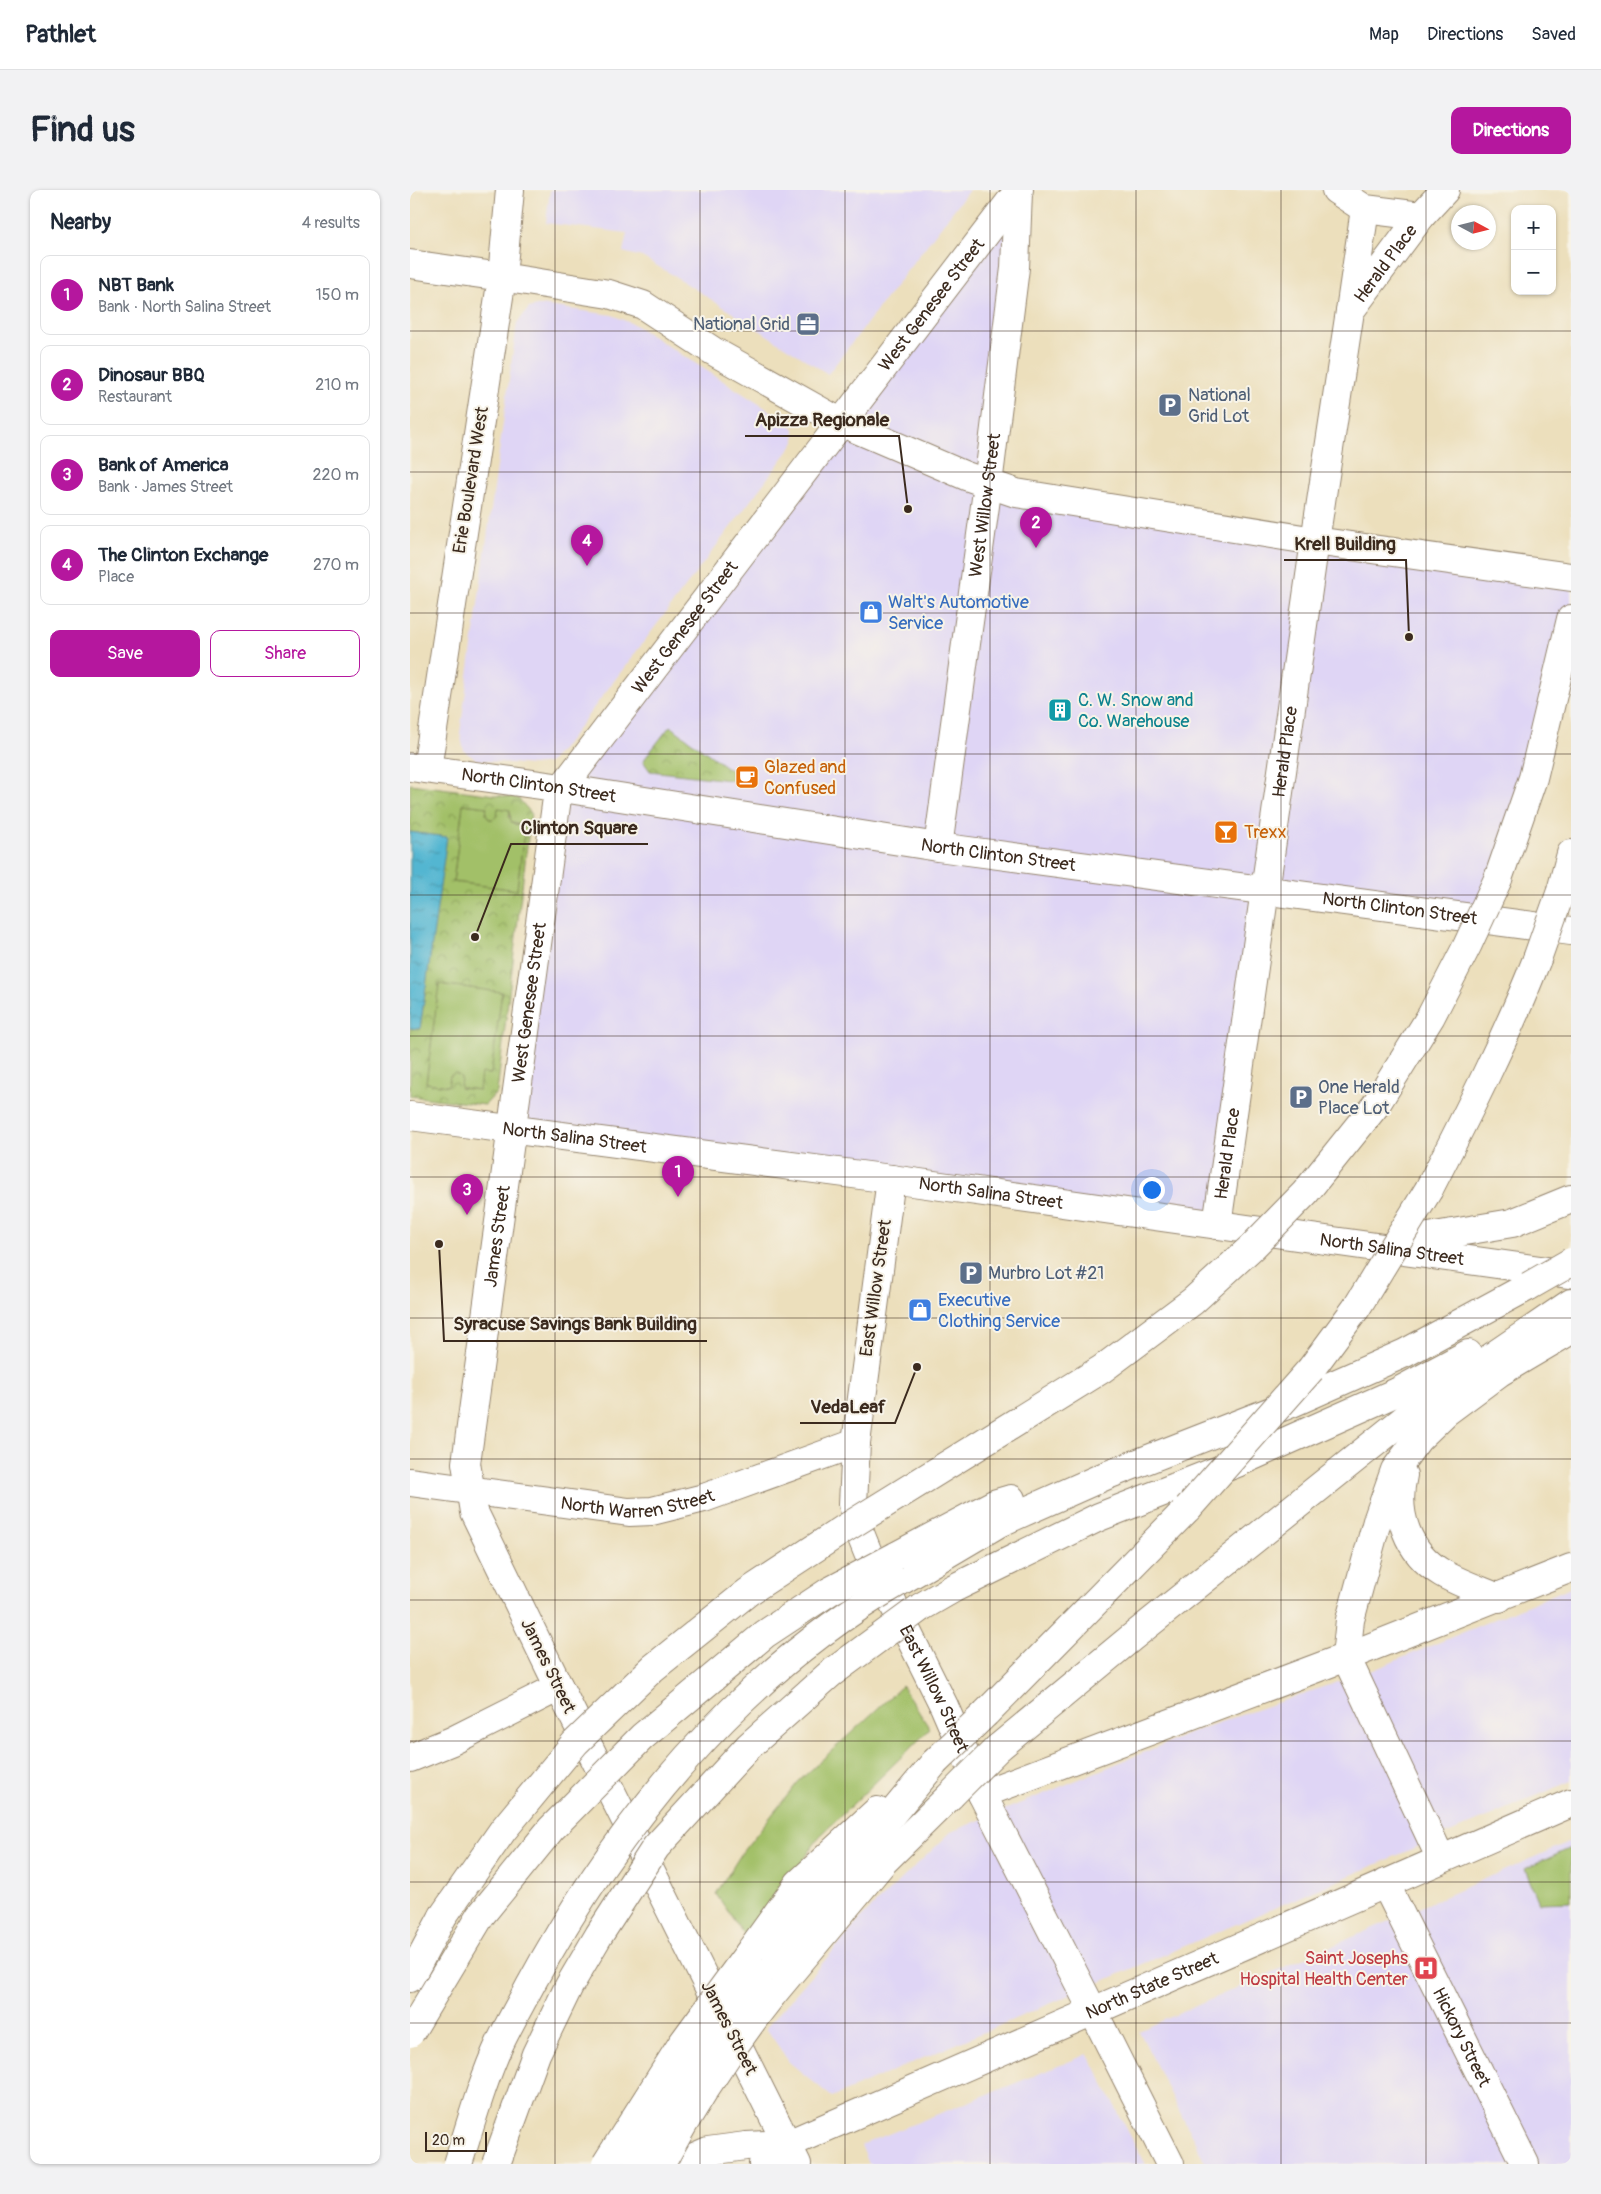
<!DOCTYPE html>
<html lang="en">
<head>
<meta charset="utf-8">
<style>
	:root { --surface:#fff; --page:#f2f2f3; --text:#1f2937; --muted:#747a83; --line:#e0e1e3; --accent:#b5179e }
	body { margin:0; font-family:Pangolin,sans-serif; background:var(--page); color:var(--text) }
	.controls { position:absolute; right:15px; top:15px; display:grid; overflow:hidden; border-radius:10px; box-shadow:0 1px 4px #0004 }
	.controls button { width:45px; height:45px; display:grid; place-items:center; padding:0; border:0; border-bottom:1px solid var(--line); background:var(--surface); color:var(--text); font:25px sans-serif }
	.compass { position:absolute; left:1041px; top:15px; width:45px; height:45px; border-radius:50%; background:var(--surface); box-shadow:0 1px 4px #0004; rotate:97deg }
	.scale { position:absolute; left:15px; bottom:12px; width:62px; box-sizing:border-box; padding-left:5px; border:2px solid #3b2a1e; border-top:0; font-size:14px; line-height:18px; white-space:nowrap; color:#3b2a1e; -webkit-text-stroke:4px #f7f3e8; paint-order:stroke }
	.you { position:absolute; left:741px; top:999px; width:18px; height:18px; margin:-12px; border:4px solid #fff; border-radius:50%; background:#1a73e8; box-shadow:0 0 0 8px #1a73e833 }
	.badge { display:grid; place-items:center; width:32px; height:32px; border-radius:50%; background:var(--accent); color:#fff; font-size:16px; font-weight:700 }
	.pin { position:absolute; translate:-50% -41px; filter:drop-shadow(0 1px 2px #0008) }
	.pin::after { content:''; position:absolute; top:26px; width:18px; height:15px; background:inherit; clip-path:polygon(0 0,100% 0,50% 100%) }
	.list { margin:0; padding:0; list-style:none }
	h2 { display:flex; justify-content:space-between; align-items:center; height:65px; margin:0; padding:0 20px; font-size:21px }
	h2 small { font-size:16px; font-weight:400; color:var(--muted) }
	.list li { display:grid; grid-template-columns:32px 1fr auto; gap:15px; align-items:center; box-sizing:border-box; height:80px; margin:0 10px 10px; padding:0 10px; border:1px solid var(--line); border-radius:10px }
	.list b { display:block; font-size:19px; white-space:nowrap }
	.list p { margin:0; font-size:16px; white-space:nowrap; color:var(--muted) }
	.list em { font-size:16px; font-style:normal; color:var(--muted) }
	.actions { display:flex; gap:10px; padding:15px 20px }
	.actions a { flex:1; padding:11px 0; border:1px solid var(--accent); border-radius:10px; text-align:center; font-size:18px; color:var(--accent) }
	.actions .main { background:var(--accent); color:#fff }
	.map { position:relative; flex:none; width:1161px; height:1974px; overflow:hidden; border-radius:10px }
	header { display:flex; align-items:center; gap:30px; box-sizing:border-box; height:70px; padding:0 25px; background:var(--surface); border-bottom:1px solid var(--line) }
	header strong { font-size:24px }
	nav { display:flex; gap:28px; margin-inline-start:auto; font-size:18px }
	.intro { display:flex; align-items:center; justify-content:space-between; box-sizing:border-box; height:120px; padding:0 30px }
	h1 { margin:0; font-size:35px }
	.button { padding:12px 22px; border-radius:10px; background:var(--accent); color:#fff; font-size:18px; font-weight:700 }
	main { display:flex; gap:30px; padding:0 30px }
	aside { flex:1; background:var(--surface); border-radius:10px; box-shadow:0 1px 4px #0004 }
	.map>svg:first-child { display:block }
	.built { fill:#dfd5f5 }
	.grass { fill:#a2c067; stroke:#6e7542 }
	.park { fill:url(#park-crowns); stroke:#6e7542; fill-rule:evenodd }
	.water { fill:url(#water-ripples); stroke:#477078 }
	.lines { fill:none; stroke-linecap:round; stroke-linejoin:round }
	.minor-casing { stroke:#94846d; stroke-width:30 }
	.major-casing { stroke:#94846d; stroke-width:30 }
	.highway-casing { stroke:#94846d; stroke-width:30 }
	.minor { stroke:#fff; stroke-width:28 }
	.major { stroke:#fff; stroke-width:28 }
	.highway { stroke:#fff; stroke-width:28 }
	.highway-bridge-casing { stroke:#94846d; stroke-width:30; stroke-linecap:butt }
	.highway-bridge { stroke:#fff; stroke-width:28 }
	.grid { fill:none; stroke:#3b2a1e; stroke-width:1; stroke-opacity:0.55 }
	.labels { text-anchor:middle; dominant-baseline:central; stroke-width:4; stroke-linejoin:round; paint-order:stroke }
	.street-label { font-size:18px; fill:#3b2a1e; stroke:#f7f3e8 }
	.service-label { font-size:18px; fill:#4e5e75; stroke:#f7f3e8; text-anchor:start }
	.shop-label { font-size:18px; fill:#366cbe; stroke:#f7f3e8; text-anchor:start }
	.culture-label { font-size:18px; fill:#0d838f; stroke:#f7f3e8; text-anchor:start }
	.food-label { font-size:18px; fill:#c56008; stroke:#f7f3e8; text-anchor:start }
	.health-label { font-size:18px; fill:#be3a42; stroke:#f7f3e8; text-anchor:end }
	.leader { fill:none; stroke:#3b2a1e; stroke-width:2 }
	.callout-dot { fill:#3b2a1e; stroke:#f7f3e8; stroke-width:2 }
	.callout-label { font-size:19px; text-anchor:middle; font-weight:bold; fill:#3b2a1e; stroke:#f7f3e8; stroke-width:4; stroke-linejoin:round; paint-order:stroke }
</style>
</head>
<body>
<header>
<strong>Pathlet</strong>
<nav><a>Map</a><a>Directions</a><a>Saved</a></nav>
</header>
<div class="intro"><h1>Find us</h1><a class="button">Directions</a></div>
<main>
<aside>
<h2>Nearby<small>4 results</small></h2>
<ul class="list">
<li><span class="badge">1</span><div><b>NBT Bank</b><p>Bank · North Salina Street</p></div><em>150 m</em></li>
<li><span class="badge">2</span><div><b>Dinosaur BBQ</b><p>Restaurant</p></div><em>210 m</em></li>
<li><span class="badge">3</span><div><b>Bank of America</b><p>Bank · James Street</p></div><em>220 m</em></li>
<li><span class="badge">4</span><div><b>The Clinton Exchange</b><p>Place</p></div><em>270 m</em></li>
</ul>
<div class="actions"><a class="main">Save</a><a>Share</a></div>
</aside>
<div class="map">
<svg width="1161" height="1974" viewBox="0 0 1161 1974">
	<defs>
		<pattern id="park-crowns" width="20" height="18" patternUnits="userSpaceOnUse" patternTransform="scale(1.25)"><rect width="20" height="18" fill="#a2c067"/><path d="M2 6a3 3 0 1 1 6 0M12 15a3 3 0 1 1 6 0" fill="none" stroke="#859c54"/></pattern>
		<pattern id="water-ripples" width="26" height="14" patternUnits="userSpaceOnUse" patternTransform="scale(1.25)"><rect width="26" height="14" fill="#53b6d1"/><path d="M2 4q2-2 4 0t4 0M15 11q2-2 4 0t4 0" fill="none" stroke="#4694a9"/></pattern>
	</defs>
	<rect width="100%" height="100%" fill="#f7f3e8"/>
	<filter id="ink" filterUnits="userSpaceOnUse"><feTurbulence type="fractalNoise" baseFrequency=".02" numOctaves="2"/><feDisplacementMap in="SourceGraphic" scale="10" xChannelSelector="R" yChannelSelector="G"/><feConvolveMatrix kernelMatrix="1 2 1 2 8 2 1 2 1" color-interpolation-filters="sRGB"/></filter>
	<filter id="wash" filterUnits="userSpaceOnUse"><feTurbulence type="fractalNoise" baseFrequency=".0096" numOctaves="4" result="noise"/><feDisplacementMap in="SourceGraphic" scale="20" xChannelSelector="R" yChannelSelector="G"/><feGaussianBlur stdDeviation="1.12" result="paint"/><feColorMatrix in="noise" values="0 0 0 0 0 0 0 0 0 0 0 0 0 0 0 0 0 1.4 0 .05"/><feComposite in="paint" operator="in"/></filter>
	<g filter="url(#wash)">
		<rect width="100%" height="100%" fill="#ecdfbc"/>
		<g class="built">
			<polygon points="140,0 559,0 418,184 263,85 232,67 213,62 217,43 136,33"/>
			<polygon points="608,2 578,295 1161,387 1161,422 1070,729 854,701 807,1035 100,940 147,608"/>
			<polygon points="130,115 202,125 225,135 379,233 384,239 385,252 157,553 139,573 123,575 67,570 54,561 50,543 107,133 119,118"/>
			<polygon points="1161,1397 1161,1591 422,1907 379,1872 356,1838 455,1724 541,1642 793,1538 966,1479"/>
			<polygon points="1161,1651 1161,1974 796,1974 729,1841"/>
			<polygon points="678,1864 735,1974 459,1974 451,1955"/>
		</g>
		<g class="grass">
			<polygon points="53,614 77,617 76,624 79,629 83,629 88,618 100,620 99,627 104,634 115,636 107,700 43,692"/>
			<polygon points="29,794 92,802 81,885 69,900 16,893"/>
			<polygon points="492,1496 520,1539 409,1647 339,1752 306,1704 333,1661 389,1591"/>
			<polygon points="1161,1658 1161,1712 1129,1713 1115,1679"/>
		</g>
		<g class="park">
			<polygon points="260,536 337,592 240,581 233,571"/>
			<path d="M 0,594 L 108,608 L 121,623 L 87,902 L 75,915 L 0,906 L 0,838 L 10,839 L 36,647 L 0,642 ZM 53,614 L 77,617 L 76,624 L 79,629 L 83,629 L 87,626 L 88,618 L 100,620 L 101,632 L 115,636 L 107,700 L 43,692 ZM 29,794 L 92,802 L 81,884 L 71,883 L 69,900 L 50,898 L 51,887 L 45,883 L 40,886 L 38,896 L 16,893 Z"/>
		</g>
		<polygon class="water" points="0,642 37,647 10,839 0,838"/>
	</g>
	<g filter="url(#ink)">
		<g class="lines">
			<g class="minor-casing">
				<g id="minor">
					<polyline points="926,0 955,19 1011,26"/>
					<polyline points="0,74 92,87 17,579"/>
					<polyline points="940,121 955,19"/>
					<path id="s1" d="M 0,577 L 152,598 L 528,657 L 1161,741"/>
					<path id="s2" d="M 528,657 L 578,294 L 605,78 L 608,2"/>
					<path id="s3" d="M 481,989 L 446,1253 L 443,1314 L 448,1338 L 458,1363 L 534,1516 L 572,1604"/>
					<path id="s4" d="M 807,1035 L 905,351"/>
					<path id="s5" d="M 0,1292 L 219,1322 L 242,1321 L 294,1308 L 446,1253"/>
					<polyline points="936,1467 1031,1669"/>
					<path id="s6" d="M 975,1693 L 1115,1974"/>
					<polyline points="683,1821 760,1974"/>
				</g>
			</g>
			<g class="major-casing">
				<g id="major">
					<polyline points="100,0 92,87 199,104 233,115 303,161 430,232 556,286 606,303 905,351 1161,387"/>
					<path id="s7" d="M 905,351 L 940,121 L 1011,26"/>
					<path id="s8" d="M 0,926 L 481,989 L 1158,1084"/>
					<polyline points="989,1052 1102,1033 1161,1009"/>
					<polyline points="0,1568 42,1551 149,1497"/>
					<polyline points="683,1821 572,1604 936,1467 1161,1378"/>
					<polyline points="268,1974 298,1961 336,1956 378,1954"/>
					<path id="s9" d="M 353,1974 L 378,1954 L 1161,1613"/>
					<path id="s10" d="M 387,1974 L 149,1497 L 64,1322 L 56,1273 L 147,608 L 152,598 L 609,0"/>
				</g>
			</g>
			<g class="highway-casing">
				<g id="highway">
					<polyline points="1011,26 1035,0"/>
					<polyline points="1088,689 1123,588 1161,429"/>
					<polyline points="1151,701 1161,664"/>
					<path d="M 1019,999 C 1058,923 1096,848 1127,769"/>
					<polyline points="901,1179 947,1117"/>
					<path d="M 993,1285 C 984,1323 997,1362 1032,1383 C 1049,1393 1070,1400 1089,1408"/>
					<polyline points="486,1366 584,1314 601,1309"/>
					<polyline points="489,1392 589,1333 695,1286 882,1213 995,1163 1119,1096"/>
					<polyline points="511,1417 544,1398 689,1327 827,1273 987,1202 1058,1164"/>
					<polyline points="936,1467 940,1430 967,1331 985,1280 1008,1249 1036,1222 1090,1182 1161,1140"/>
					<polyline points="576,1523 778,1318"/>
					<polyline points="588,1558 721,1448 1017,1211 1161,1113"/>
					<polyline points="341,1760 389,1693 467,1621"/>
					<polyline points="351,1782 525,1572"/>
					<polyline points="0,1788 33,1726"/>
					<polyline points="362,1805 474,1671 541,1605"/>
				</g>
			</g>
			<use href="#minor" class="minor"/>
			<use href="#major" class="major"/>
			<use href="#highway" class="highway"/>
			<g class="highway-bridge-casing">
				<g id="highway-bridge">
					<polyline points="1127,769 1151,701"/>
					<polyline points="1119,1096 1161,1072"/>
					<polyline points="947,1117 1019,999"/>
					<polyline points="778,1318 901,1179"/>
					<polyline points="525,1572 576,1523"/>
					<polyline points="541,1605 588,1558"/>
					<polyline points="33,1726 93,1640 165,1553 243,1478 338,1402 434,1339 692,1179 783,1111 843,1056 895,1003 965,916 1021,826 1057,756 1088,689"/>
					<polyline points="0,1843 71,1725 141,1639 232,1547 355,1444 420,1401 486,1366"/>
					<path d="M 48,1974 C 61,1933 72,1892 90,1853 C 99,1834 110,1815 120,1796 C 207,1634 328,1485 489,1392"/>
					<polyline points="86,1974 126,1864 159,1796 189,1745 246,1657 339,1556 420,1484 511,1417"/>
					<polyline points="196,1974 272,1854 341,1760"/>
					<path d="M 227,1974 C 263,1907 303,1841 351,1782"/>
					<path d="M 251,1974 C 283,1914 320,1858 362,1805"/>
				</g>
			</g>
			<use href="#highway-bridge" class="highway-bridge"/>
		</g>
	</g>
	<path class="grid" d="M 145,0 L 145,1974M 290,0 L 290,1974M 435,0 L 435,1974M 580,0 L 580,1974M 726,0 L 726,1974M 871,0 L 871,1974M 1016,0 L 1016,1974M 0,141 L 1161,141M 0,282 L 1161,282M 0,423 L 1161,423M 0,564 L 1161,564M 0,705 L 1161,705M 0,846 L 1161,846M 0,987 L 1161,987M 0,1128 L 1161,1128M 0,1269 L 1161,1269M 0,1410 L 1161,1410M 0,1551 L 1161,1551M 0,1692 L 1161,1692M 0,1833 L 1161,1833"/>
	<defs>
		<g id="office-square" transform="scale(1.25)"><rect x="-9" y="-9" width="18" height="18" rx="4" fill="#5c6f8a" stroke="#f7f3e8"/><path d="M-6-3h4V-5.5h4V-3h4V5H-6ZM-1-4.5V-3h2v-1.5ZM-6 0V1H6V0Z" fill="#fff"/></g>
		<g id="parking-square" transform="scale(1.25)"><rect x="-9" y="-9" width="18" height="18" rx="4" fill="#5c6f8a" stroke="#f7f3e8"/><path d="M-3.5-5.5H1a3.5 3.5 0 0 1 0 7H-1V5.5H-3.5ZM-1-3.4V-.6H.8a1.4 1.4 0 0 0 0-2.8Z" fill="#fff"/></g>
		<g id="shop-square" transform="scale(1.25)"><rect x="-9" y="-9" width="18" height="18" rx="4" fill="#3f7fe0" stroke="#f7f3e8"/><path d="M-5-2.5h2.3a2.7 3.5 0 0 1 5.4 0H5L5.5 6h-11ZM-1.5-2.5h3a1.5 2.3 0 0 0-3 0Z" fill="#fff"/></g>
		<g id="building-square" transform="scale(1.25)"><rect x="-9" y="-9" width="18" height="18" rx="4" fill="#0f9aa8" stroke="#f7f3e8"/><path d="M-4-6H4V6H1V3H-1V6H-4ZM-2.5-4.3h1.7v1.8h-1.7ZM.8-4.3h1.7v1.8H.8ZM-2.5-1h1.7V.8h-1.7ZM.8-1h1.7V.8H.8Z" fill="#fff"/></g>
		<g id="cafe-square" transform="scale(1.25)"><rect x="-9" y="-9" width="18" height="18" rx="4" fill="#e8710a" stroke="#f7f3e8"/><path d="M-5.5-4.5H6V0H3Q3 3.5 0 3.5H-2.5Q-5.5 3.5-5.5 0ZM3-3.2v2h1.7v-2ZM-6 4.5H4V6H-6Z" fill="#fff"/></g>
		<g id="bar-square" transform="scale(1.25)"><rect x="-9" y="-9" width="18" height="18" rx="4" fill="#e8710a" stroke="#f7f3e8"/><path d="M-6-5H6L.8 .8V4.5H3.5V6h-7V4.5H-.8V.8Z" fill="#fff"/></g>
		<g id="hospital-square" transform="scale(1.25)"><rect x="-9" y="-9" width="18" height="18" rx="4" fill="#e0444e" stroke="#f7f3e8"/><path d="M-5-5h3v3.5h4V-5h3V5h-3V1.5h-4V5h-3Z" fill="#fff"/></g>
	</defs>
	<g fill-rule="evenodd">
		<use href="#office-square" x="398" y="134"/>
		<use href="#parking-square" x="760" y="215"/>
		<use href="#shop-square" x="461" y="422"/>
		<use href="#building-square" x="650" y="520"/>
		<use href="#cafe-square" x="337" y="587"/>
		<use href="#bar-square" x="816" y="642"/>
		<use href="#parking-square" x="891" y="907"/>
		<use href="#parking-square" x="561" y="1083"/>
		<use href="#shop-square" x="510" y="1120"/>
		<use href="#hospital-square" x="1016" y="1778"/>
	</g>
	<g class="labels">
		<g class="street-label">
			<text stroke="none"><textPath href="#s7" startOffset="292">Herald Place</textPath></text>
			<text stroke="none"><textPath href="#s10" startOffset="2068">West Genesee Street</textPath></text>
			<text transform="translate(61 290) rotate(-81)">Erie Boulevard West</text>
			<text stroke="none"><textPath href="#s2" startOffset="345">West Willow Street</textPath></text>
			<text stroke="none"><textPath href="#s10" startOffset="1662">West Genesee Street</textPath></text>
			<text stroke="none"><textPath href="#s4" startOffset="478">Herald Place</textPath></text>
			<text stroke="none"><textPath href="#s1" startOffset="130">North Clinton Street</textPath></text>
			<text stroke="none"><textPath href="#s1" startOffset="595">North Clinton Street</textPath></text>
			<text stroke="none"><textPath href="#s1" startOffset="1000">North Clinton Street</textPath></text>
			<text stroke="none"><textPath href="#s10" startOffset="1242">West Genesee Street</textPath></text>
			<text stroke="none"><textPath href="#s8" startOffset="166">North Salina Street</textPath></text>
			<text stroke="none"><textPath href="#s4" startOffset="72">Herald Place</textPath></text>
			<text stroke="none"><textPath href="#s8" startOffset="586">North Salina Street</textPath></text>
			<text stroke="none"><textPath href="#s10" startOffset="1006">James Street</textPath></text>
			<text stroke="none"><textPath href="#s8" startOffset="991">North Salina Street</textPath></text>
			<text transform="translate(466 1098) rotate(-82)">East Willow Street</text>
			<text stroke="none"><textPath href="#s5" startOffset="230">North Warren Street</textPath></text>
			<text transform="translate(138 1476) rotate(64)">James Street</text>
			<text stroke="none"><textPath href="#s3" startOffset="530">East Willow Street</textPath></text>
			<text stroke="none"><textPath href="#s9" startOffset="429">North State Street</textPath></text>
			<text transform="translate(319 1838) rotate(63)">James Street</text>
			<text stroke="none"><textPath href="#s6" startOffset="172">Hickory Street</textPath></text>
		</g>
		<g class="service-label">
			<text x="380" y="134" text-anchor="end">National Grid</text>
			<text x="778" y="205">National<tspan x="778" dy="21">Grid Lot</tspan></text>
			<text x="908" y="897">One Herald<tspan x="908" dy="21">Place Lot</tspan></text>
			<text x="578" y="1083">Murbro Lot #21</text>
		</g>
		<g class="shop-label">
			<text x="478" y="412">Walt's Automotive<tspan x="478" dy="21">Service</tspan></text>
			<text x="528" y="1110">Executive<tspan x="528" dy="21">Clothing Service</tspan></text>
		</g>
		<g class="culture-label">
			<text x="668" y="510">C. W. Snow and<tspan x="668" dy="21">Co. Warehouse</tspan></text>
		</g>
		<g class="food-label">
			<text x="354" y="577">Glazed and<tspan x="354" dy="21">Confused</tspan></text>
			<text x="834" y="642">Trexx</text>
		</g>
		<g class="health-label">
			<text x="998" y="1768">Saint Josephs<tspan x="998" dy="21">Hospital Health Center</tspan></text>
		</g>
	</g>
	<path class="leader" d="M498 319L489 246H335M999 447L996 370H874M65 747L101 654H238M29 1054L34 1151H297M507 1177L485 1233H390"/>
	<g class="callout-dot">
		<circle cx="498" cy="319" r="5"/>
		<circle cx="999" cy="447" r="5"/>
		<circle cx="65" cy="747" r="5"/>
		<circle cx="29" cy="1054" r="5"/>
		<circle cx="507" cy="1177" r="5"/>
	</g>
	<g class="callout-label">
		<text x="412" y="236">Apizza Regionale</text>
		<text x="935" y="360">Krell Building</text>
		<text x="169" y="644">Clinton Square</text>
		<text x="165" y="1140">Syracuse Savings Bank Building</text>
		<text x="438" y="1223">VedaLeaf</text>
	</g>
</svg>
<div class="controls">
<button>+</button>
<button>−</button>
</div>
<svg class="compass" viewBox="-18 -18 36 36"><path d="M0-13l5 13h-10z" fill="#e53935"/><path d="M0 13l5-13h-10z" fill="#747a83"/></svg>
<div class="scale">20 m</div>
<div class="you"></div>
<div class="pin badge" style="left:268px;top:1007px">1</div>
<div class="pin badge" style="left:626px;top:358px">2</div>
<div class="pin badge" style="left:57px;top:1025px">3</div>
<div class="pin badge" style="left:177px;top:376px">4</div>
</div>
</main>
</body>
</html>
